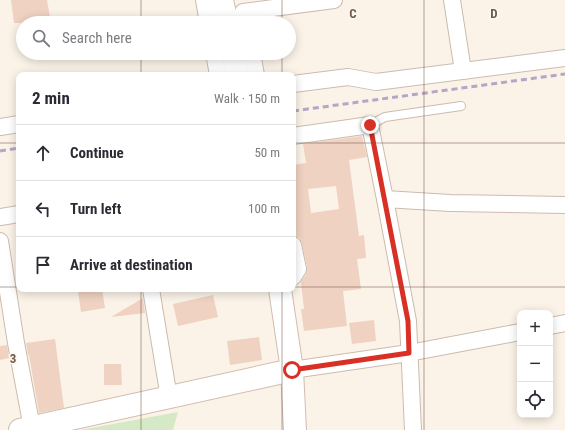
<!DOCTYPE html>
<html lang="en">
<head>
<meta charset="utf-8">
<style>
	:root { --surface:#fff; --page:#f7f7f7; --text:#2b2b33; --muted:#7c7c81; --line:#e1e1e2 }
	body { margin:0; font-family:"Roboto Condensed",sans-serif; background:var(--page); color:var(--text) }
	.controls { position:absolute; right:12px; bottom:12px; display:grid; overflow:hidden; border-radius:8px; box-shadow:0 2px 10px #0003 }
	.controls button { width:36px; height:36px; display:grid; place-items:center; padding:0; border:0; border-bottom:1px solid var(--line); background:var(--surface); color:var(--text); font:20px sans-serif }
	.stop { position:absolute; width:12px; height:12px; margin:-9px; border:3px solid #d93025; border-radius:50%; background:#fff }
	.stop.end { background:#d93025; border-color:#fff; box-shadow:0 1px 4px #0008 }
	.list { margin:0; padding:0; list-style:none }
	h2 { display:flex; justify-content:space-between; align-items:center; height:52px; margin:0; padding:0 16px; font-size:17px }
	h2 small { font-size:13px; font-weight:400; color:var(--muted) }
	.list li { display:grid; grid-template-columns:26px 1fr auto; gap:12px; align-items:center; box-sizing:border-box; height:56px; padding:0 16px; border-top:1px solid var(--line) }
	.list b { display:block; font-size:15px; white-space:nowrap }
	.list em { font-size:13px; font-style:normal; color:var(--muted) }
	.icon { flex:none; width:22px; height:22px; fill:none; stroke:currentColor; stroke-width:2; stroke-linecap:round; stroke-linejoin:round }
	.map { position:relative; flex:none; width:565px; height:430px; overflow:hidden }
	.search { position:absolute; background:var(--surface); box-shadow:0 2px 10px #0003; left:16px; top:16px; width:280px; height:44px; display:flex; align-items:center; gap:10px; box-sizing:border-box; padding:0 14px; border-radius:22px; color:var(--muted); font-size:15px }
	.panel { position:absolute; background:var(--surface); box-shadow:0 2px 10px #0003; left:16px; top:72px; width:280px; height:220px; border-radius:8px }
	.map>svg:first-child { display:block }
	.green { fill:#d6e9c7 }
	.building { fill:#efd2c1; fill-rule:evenodd }
	.lines { fill:none; stroke-linecap:round; stroke-linejoin:round }
	.lane-casing { stroke:#cdbbae; stroke-width:10 }
	.street-casing { stroke:#cdbbae; stroke-width:18 }
	.secondary-casing { stroke:#d2bdaf; stroke-width:24 }
	.lane { stroke:#fff; stroke-width:8 }
	.street { stroke:#fff; stroke-width:16 }
	.secondary { stroke:#fff; stroke-width:22 }
	.rail { stroke:#b6a6c5; stroke-width:3; stroke-dasharray:6 4; stroke-linecap:butt }
	.route { stroke:#d93025; stroke-width:5 }
	.grid { fill:none; stroke:#745a4d; stroke-width:1; stroke-opacity:0.55 }
	.grid-label { font-size:13px; text-anchor:middle; font-weight:bold; fill:#745a4d; stroke:#fef7ee; stroke-width:3; stroke-linejoin:round; paint-order:stroke }
</style>
</head>
<body>
<div class="map">
<svg width="565" height="430" viewBox="0 0 565 430">
	<rect width="100%" height="100%" fill="#fbf3e8"/>
	<polygon class="green" points="178,412 173,430 79,430 80,430"/>
	<g class="building">
		<polygon points="11,0 47,0 51,23 14,23"/>
		<path d="M 362,136 L 367,157 L 349,160 L 359,236 L 364,235 L 366,258 L 357,259 L 361,289 L 343,291 L 347,326 L 304,331 L 301,309 L 304,309 L 301,282 L 306,274 L 307,267 L 302,243 L 300,238 L 295,236 L 293,219 L 293,165 L 306,163 L 303,144 ZM 336,186 L 339,209 L 311,213 L 308,189 Z"/>
		<polygon points="89,289 102,289 105,308 81,312 78,291"/>
		<polygon points="213,295 218,317 178,326 173,304"/>
		<polygon points="143,298 145,313 111,317"/>
		<polygon points="374,320 376,341 352,344 349,323"/>
		<polygon points="259,337 262,360 230,365 227,341"/>
		<polygon points="55,339 64,408 39,413 29,355 28,355 26,343"/>
		<polygon points="7,345 9,358 0,360 0,346"/>
		<polygon points="104,364 121,364 122,385 104,385"/>
	</g>
	<g class="lines">
		<g class="lane-casing">
			<polyline id="lane" points="370,125 385,117 461,106"/>
		</g>
		<g class="street-casing">
			<g id="street">
				<polyline points="204,0 208,23"/>
				<polyline points="452,0 463,71"/>
				<polyline points="243,12 334,0"/>
				<polyline points="214,53 218,75"/>
				<polyline points="252,53 256,75"/>
				<polyline points="293,84 348,77 376,82 565,58"/>
				<polyline points="0,127 19,124"/>
				<polyline points="293,136 370,125 385,199"/>
				<polyline points="0,217 19,214"/>
				<polyline points="0,241 16,343 32,428"/>
				<polyline points="293,245 298,269 293,277"/>
				<polyline points="151,289 169,398"/>
				<polyline points="550,326 565,323"/>
				<polyline points="292,370 409,353 520,332"/>
				<polyline points="413,430 408,321 385,199 450,203 565,205"/>
			</g>
		</g>
		<g class="secondary-casing">
			<g id="secondary">
				<polyline points="222,0 227,23"/>
				<polyline points="233,53 237,75"/>
				<polyline points="280,289 292,370 295,430"/>
				<polyline points="20,430 292,370"/>
			</g>
		</g>
		<use href="#lane" class="lane"/>
		<use href="#street" class="street"/>
		<use href="#secondary" class="secondary"/>
		<g class="rail">
			<polyline points="293,111 565,74"/>
			<polyline points="0,151 19,148"/>
		</g>
	</g>
	<g class="lines">
		<polyline class="route" points="292,370 409,353 408,321 370,125"/>
	</g>
	<path class="grid" d="M 141,0 L 141,23M 282,0 L 282,23M 424,0 L 424,430M 141,53 L 141,75M 282,53 L 282,75M 0,143 L 19,143M 293,143 L 565,143M 0,287 L 19,287M 293,287 L 565,287M 141,289 L 141,430M 282,289 L 282,430"/>
	<g class="grid-label">
		<text x="353" y="18">C</text>
		<text x="494" y="18">D</text>
		<text x="13" y="363">3</text>
	</g>
</svg>
<div class="controls">
<button>+</button>
<button>−</button>
<button><svg class="icon" aria-label="locate" viewBox="0 0 24 24"><circle cx="12" cy="12" r="6"/><path d="M12 2v4M12 18v4M2 12h4M18 12h4"/></svg></button>
</div>
<div class="stop" style="left:292px;top:370px"></div>
<div class="stop end" style="left:370px;top:125px"></div>
<div class="search"><svg class="icon" aria-label="search" viewBox="0 0 24 24"><circle cx="10" cy="10" r="6"/><path d="M15 15l6 6"/></svg>Search here</div>
<section class="panel">
<h2>2 min<small>Walk · 150 m</small></h2>
<ul class="list">
<li><svg class="icon" aria-label="ahead" viewBox="0 0 24 24"><path d="M12 20V5M6 11l6-6 6 6"/></svg><div><b>Continue</b></div><em>50 m</em></li>
<li><svg class="icon" aria-label="left" viewBox="0 0 24 24"><path d="M17 20v-9H6M10 6l-5 5 5 5"/></svg><div><b>Turn left</b></div><em>100 m</em></li>
<li><svg class="icon" aria-label="arrive" viewBox="0 0 24 24"><path d="M6 21V4h12l-3 4 3 4H6"/></svg><div><b>Arrive at destination</b></div></li>
</ul>
</section>
</div>
</body>
</html>
